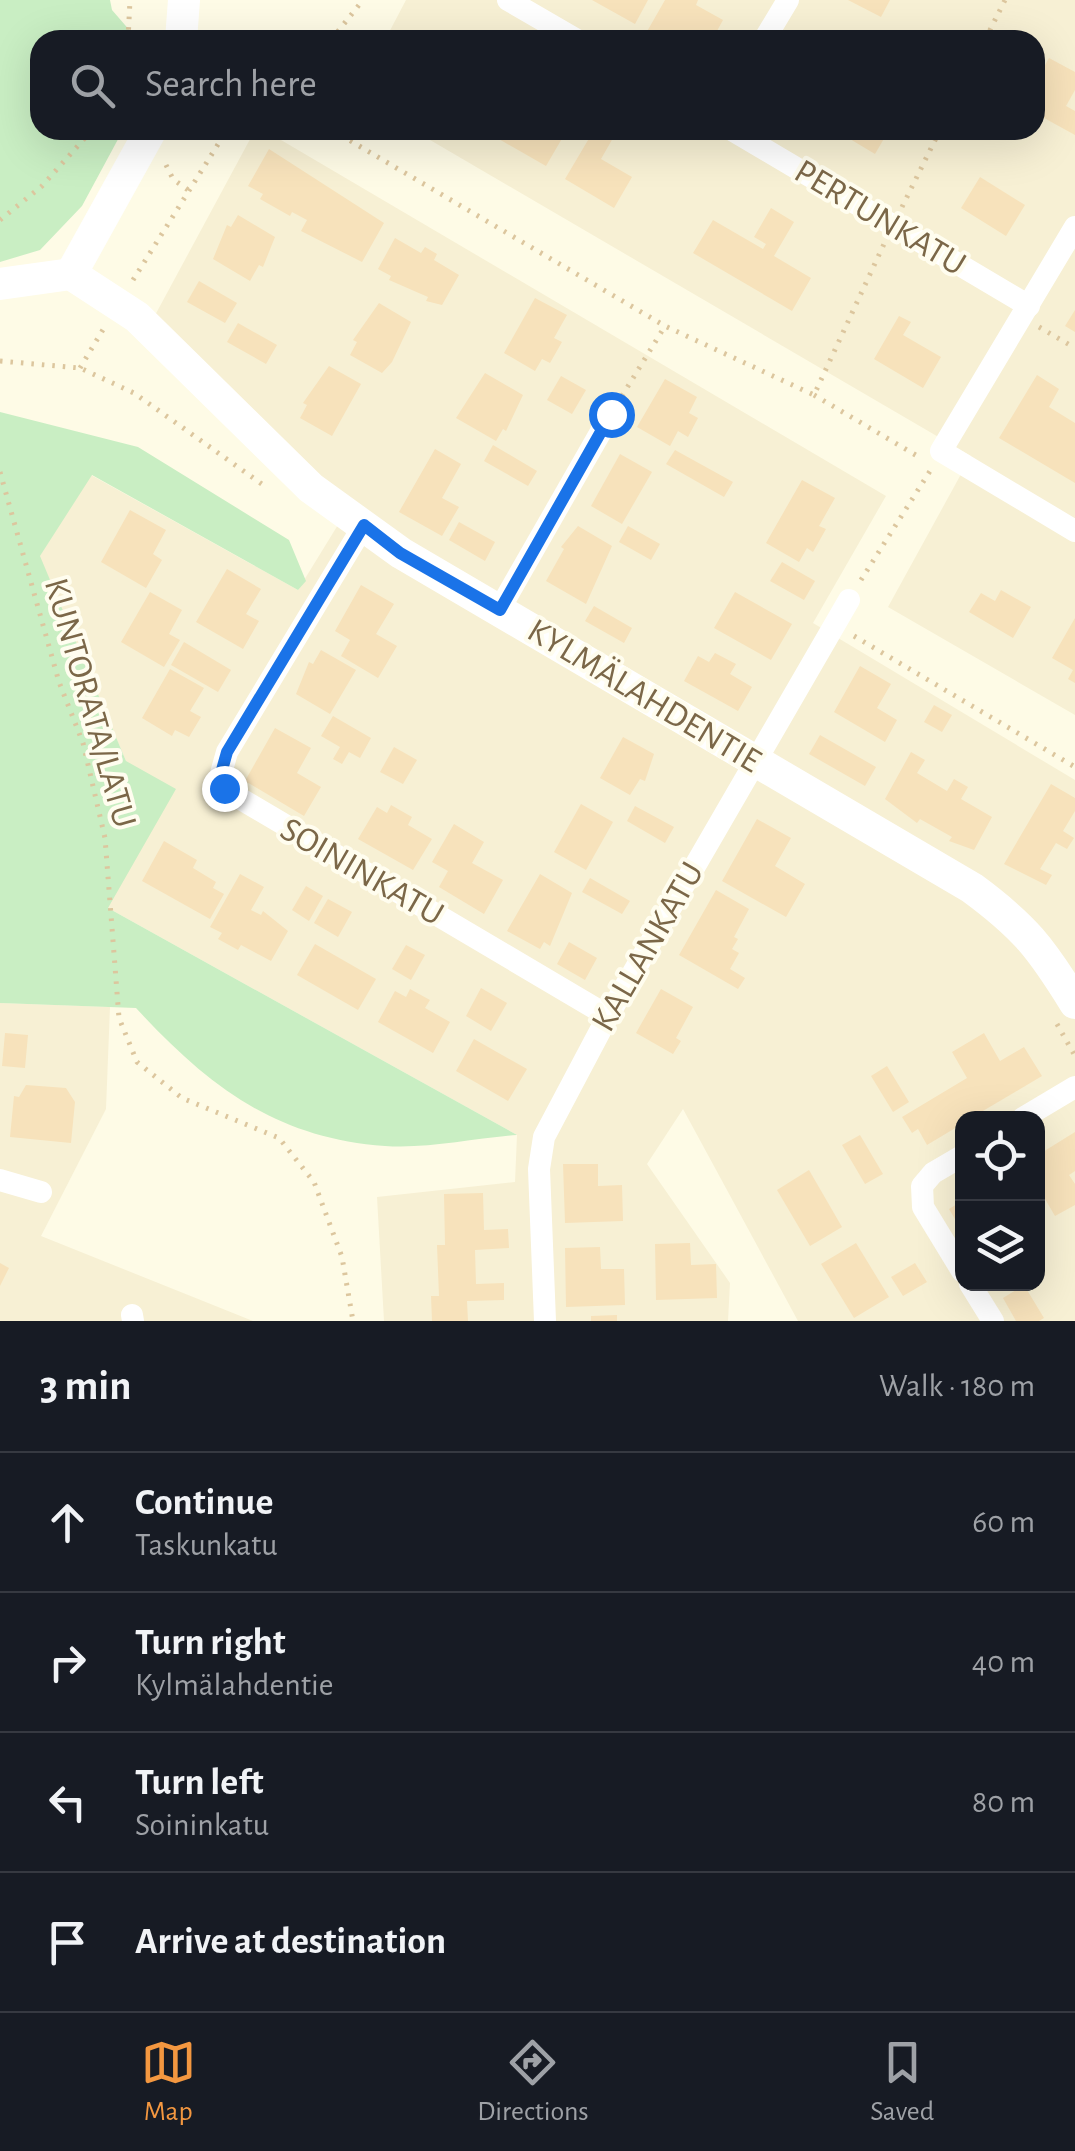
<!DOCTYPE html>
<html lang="en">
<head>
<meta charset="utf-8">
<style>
	:root { --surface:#171b24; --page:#20242c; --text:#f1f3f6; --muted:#9ea1a6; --line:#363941; --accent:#f39740 }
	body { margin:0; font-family:"Alegreya Sans",sans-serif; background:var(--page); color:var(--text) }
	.controls { position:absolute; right:30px; bottom:30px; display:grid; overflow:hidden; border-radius:20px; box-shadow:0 10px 40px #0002 }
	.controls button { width:90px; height:90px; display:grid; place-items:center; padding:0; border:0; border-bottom:2px solid var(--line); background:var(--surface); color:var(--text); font:50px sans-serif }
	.stop { position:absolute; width:30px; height:30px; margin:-22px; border:8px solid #1a73e8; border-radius:50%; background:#fff }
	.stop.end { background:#1a73e8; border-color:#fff; box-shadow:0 2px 10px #0008 }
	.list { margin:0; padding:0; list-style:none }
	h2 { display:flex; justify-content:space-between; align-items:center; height:130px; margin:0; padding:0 40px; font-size:42px }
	h2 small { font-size:32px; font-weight:400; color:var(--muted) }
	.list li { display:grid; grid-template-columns:65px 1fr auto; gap:30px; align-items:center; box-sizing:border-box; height:140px; padding:0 40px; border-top:2px solid var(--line) }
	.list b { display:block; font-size:38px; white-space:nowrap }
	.list p { margin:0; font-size:32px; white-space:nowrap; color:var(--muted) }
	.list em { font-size:32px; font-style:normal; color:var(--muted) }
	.icon { flex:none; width:55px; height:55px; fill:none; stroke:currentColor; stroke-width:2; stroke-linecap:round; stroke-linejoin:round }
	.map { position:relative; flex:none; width:1075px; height:1321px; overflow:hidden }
	.search { position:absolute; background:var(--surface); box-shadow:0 10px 40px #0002; left:30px; right:30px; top:30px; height:110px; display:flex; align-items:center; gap:25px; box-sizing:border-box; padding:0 35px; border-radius:30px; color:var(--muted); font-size:38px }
	.sheet { height:690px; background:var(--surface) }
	nav { display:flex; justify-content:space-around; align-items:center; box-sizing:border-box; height:140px; border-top:2px solid var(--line); background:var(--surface); font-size:28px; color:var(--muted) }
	nav a { display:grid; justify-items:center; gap:5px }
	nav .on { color:var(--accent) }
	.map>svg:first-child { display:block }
	.residential { fill:#f7f0d4; fill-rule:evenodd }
	.green { fill:#c9eec3 }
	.building { fill:#f7e2bb }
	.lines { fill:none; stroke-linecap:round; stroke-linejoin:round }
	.path { stroke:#dcc69e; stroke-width:5; stroke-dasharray:2.5 8; stroke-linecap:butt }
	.street { stroke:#fff; stroke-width:22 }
	.secondary { stroke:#fff; stroke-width:32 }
	.route { stroke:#1a73e8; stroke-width:12 }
	.labels { text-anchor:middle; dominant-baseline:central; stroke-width:8; stroke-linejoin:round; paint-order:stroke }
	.street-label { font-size:35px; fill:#7b6748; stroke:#fffdef }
</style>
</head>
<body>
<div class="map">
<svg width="1075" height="1321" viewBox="0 0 1075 1321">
	<rect width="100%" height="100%" fill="#fefbe6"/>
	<g class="residential">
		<polygon points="406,0 1075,0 1075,715 888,607 971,456 413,130 1035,130 1035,40 385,40"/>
		<path d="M 255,130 L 264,130 L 886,496 L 813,623 L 1075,780 L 1075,1321 L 798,1321 L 683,1109 L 647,1164 L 730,1283 L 728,1321 L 384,1321 L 377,1197 L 515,1182 L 517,1135 L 108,908 L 126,761 L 39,557 L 91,475 L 298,590 L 352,502 L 323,487 L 153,319 ZM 962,1118 L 1038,1118 L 1038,1284 L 962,1284 Z"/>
		<polygon points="0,1003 110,1007 106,1109 41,1236 253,1321 0,1321"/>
	</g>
	<g class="green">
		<polygon points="0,0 110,0 112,10 138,40 40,40 40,130 123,130 82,206 40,250 0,262"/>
		<path d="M 0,412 L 138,447 L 289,540 L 306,581 L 298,590 L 92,475 L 40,556 L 126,761 L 176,789 L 108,908 L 517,1135 C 475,1138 428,1149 385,1146 C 275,1138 208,1086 136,1008 L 0,1003 Z"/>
	</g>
	<g class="building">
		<polygon points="592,0 648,0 635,24"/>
		<polygon points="665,0 698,0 696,5 723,20 712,40 654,40 645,35"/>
		<polygon points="848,0 890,0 881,17"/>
		<polygon points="1049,58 1075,72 1075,90 1066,106 1075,111 1075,135 1035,113 1035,83"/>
		<polygon points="502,130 567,130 546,166 497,138"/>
		<polygon points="594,130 613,138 601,159 632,177 614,208 565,179"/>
		<polygon points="835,130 889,130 875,154"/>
		<polygon points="269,149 384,223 362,262 301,231 307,220 292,212 290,216 260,199 263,194 248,186"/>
		<polygon points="980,177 1025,205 1006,236 961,208"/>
		<polygon points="771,208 794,222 774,256 811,278 792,311 693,253 713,220 763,249 766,244 754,237"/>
		<polygon points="238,215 275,237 263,267 259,265 250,281 213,259 227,225 231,227"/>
		<polygon points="395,238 421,253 425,247 437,254 434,260 459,275 442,305 426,301 428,297 389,280 391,276 378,269"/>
		<polygon points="199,281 237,303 225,323 187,302"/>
		<polygon points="535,298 567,315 554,338 562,342 550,363 542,359 535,371 504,353"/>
		<polygon points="379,303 411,322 392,362 382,373 350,355 357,342 353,340"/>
		<polygon points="1075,310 1075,332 1065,326"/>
		<polygon points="899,316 911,322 903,335 941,357 923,388 874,359"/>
		<polygon points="238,323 277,345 266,364 227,342"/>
		<polygon points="329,366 361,384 332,436 300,418 307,405 303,403"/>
		<polygon points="485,373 523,395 506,431 503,429 496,441 456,418"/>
		<polygon points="1037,375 1059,389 1049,407 1075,423 1075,483 999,438"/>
		<polygon points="561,376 586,390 572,414 547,400"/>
		<polygon points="665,379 697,397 689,413 698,418 688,437 678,431 670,446 637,427"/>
		<polygon points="493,445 537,471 528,486 484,461"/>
		<polygon points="435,449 461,464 442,498 459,507 442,536 399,512"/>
		<polygon points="675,450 733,482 724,497 666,464"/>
		<polygon points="620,454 652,472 622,524 591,506"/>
		<polygon points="802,480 835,498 819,526 826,529 813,552 807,548 799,562 766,543"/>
		<polygon points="130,510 166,530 153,554 162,560 146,588 101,562"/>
		<polygon points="459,522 495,542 485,561 449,540"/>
		<polygon points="578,526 612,546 586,604 546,581 564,549 561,547"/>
		<polygon points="628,526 660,544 651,560 619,542"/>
		<polygon points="782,562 815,581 804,600 770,581"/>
		<polygon points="227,569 261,589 246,614 259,621 243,649 196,622"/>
		<polygon points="361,585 394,604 376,634 397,646 378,678 341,656 350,640 335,631"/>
		<polygon points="1001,590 1031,607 1013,638 969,612 981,593 995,601"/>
		<polygon points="150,592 182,610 169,634 180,640 164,667 121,642"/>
		<polygon points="735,592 792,624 771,660 714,628"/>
		<polygon points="594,606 632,628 624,643 585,621"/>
		<polygon points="1075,618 1075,683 1068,679 1073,670 1052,658"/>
		<polygon points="184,642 231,670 218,692 171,665"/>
		<polygon points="321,650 356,670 330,714 296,694 309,662 313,664"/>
		<polygon points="715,653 736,664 730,674 752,687 738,711 684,681 698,656 709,662"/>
		<polygon points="860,666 891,684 877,708 897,720 885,742 834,712"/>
		<polygon points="170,669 204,688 190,711 201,717 189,737 175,730 172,736 142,718"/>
		<polygon points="934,705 952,715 942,732 924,722"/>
		<polygon points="333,716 371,738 360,758 349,752 342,764 333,759 340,747 321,736"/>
		<polygon points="275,728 311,748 297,773 321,787 304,816 245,781"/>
		<polygon points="820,735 876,767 865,786 809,754"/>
		<polygon points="623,737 654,754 645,781 640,779 630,795 600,778"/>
		<polygon points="394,747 417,760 403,784 380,772"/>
		<polygon points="911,752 925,760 917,773 947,791 954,779 968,787 961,799 992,817 974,850 949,841 952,837 920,819 917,823 885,799"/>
		<polygon points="1051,784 1075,798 1075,811 1063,831 1074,838 1067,849 1056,843 1040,869 1052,875 1046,885 1004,864"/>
		<polygon points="581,804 613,822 586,870 554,852"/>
		<polygon points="391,805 412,817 408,825 432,839 413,870 358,839 377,807 387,813"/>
		<polygon points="635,806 674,827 665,843 627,821"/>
		<polygon points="757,819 791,838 775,866 805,884 786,917 722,881"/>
		<polygon points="454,824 484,842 472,863 503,880 484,914 439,887 448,871 432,862"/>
		<polygon points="164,841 197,860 193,868 216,882 213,888 224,894 210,919 142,881"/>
		<polygon points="240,874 264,887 251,910 261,915 263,911 288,931 271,961 241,945 238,950 218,939 222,933 210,927"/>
		<polygon points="540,874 572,893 550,946 544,942 540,949 507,931"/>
		<polygon points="590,878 630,901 622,914 582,892"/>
		<polygon points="306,886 323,896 309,921 292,910"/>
		<polygon points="716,890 749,909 734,937 738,939 732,949 739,953 730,969 745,978 738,989 679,955"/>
		<polygon points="328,899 352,912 338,937 314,923"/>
		<polygon points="569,942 597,958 585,980 557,964"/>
		<polygon points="315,944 376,979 358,1010 297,975"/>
		<polygon points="406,945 425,955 411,980 392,969"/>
		<polygon points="481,988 507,1003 491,1031 466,1016"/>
		<polygon points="410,989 430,1000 425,1008 450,1022 433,1053 378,1022 395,991 406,997"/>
		<polygon points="661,989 693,1007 676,1038 681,1041 673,1054 636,1033"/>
		<polygon points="5,1033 28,1035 25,1068 2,1066"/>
		<polygon points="984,1033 1000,1061 1024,1047 1042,1076 971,1118 962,1118 962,1124 927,1145 918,1129 912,1133 902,1117 967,1078 952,1052"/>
		<polygon points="474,1039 527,1069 508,1101 456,1071"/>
		<polygon points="887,1066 909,1102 893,1112 871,1076"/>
		<polygon points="26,1085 66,1088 75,1102 71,1143 10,1137 14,1096 19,1097"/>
		<polygon points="1075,1132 1075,1171 1069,1175 1075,1184 1075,1205 1055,1216 1038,1187 1038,1155"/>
		<polygon points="860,1135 883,1174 865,1184 842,1145"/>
		<polygon points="563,1164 598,1164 598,1186 622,1185 623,1221 565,1223"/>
		<polygon points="809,1170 842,1227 810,1246 777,1190"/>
		<polygon points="483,1193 484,1230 508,1229 509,1248 475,1250 476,1284 504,1283 504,1300 467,1301 468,1321 432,1321 431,1296 439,1296 437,1245 445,1245 444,1194"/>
		<polygon points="962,1201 962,1231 949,1209"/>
		<polygon points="690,1243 691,1265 716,1264 717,1298 656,1300 655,1244"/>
		<polygon points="856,1243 889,1297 854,1318 821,1264"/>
		<polygon points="600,1247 601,1269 624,1269 625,1305 566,1307 565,1248"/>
		<polygon points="0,1263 9,1268 0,1286"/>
		<polygon points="915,1263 927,1282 903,1296 891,1277"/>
		<polygon points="1024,1285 1044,1318 1039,1321 1016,1321 1003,1298"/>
		<polygon points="617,1315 617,1321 591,1321 591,1316"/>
	</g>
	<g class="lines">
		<g class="path">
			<polyline points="128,40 130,0"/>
			<polyline points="331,40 363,0"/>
			<polyline points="985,40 1005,0"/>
			<polyline points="332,130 665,326 814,395 884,244"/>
			<polyline points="166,165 173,179 188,190"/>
			<polyline points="902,207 940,130"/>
			<polyline points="0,220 42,186 92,130"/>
			<polyline points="133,280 227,130"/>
			<polyline points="1039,327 1075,348"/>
			<polyline points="0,361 80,368 134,393 266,487"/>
			<polyline points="80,368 104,328"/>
			<polyline points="814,395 919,457"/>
			<polyline points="622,396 665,326"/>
			<polyline points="0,472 59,682 83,743 105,838 119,1018 137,1062 182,1098 279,1138 314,1182 342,1257 353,1321"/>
			<polyline points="861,580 930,471"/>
			<polyline points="854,636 1075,767"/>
			<polyline points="1057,1024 1075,1056"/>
		</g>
		<g class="street">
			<polyline points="508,0 577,40"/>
			<polyline points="764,40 788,0"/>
			<polyline points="732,130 1029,306"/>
			<polyline points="1075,227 941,451 1075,531"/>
			<polyline points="364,525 227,752 220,777 224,789 608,1016"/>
			<polyline points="499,610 611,414"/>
			<polyline points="1023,1118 1075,1087"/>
			<polyline points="962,1156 933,1173 922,1186 923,1207 962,1271"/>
			<polyline points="0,1180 41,1192"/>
			<polyline points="970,1284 993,1321"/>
			<polyline points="132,1315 133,1321"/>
			<polyline points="545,1321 539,1169 544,1137 608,1016 849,600"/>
		</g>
		<g class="secondary">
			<polyline points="181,40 184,0"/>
			<path d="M 71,274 L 137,317 L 311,488 L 401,553 L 972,888 C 1025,927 1041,948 1075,1003"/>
			<polyline points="71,274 151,130"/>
			<polyline points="0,284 71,274"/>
		</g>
	</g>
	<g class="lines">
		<polyline class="route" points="224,788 220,777 227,752 364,525 400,553 500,610 611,414"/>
	</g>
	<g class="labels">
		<g class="street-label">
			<text transform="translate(880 218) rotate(31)">PERTUNKATU</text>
			<text transform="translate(644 696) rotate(31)">KYLMÄLAHDENTIE</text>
			<text transform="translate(90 703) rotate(74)">KUNTORATA/LATU</text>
			<text transform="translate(362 872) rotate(30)">SOININKATU</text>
			<text transform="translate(648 947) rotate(-60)">KALLANKATU</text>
		</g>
	</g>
</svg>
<div class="controls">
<button><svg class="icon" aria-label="locate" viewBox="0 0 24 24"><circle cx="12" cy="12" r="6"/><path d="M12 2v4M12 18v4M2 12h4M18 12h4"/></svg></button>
<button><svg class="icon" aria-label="layers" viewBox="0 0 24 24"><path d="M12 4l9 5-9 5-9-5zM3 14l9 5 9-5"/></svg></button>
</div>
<div class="stop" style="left:611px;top:414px"></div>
<div class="stop end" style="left:224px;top:788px"></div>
<div class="search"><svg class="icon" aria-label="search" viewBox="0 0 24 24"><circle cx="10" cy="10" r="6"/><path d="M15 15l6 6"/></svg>Search here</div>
</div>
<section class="sheet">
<h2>3 min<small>Walk · 180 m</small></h2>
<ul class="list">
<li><svg class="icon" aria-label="ahead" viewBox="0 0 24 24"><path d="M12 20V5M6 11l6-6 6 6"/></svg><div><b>Continue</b><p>Taskunkatu</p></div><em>60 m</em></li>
<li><svg class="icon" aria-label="right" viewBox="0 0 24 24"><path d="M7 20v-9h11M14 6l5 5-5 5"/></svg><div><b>Turn right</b><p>Kylmälahdentie</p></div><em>40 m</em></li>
<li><svg class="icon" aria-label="left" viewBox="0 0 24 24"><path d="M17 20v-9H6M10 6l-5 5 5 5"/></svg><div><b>Turn left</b><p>Soininkatu</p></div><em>80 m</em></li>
<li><svg class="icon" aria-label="arrive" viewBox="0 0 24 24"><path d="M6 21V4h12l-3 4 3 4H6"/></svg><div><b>Arrive at destination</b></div></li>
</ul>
</section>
<nav>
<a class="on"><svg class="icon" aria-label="map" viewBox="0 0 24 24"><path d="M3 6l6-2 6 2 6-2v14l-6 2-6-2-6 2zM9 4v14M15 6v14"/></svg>Map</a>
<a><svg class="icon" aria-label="directions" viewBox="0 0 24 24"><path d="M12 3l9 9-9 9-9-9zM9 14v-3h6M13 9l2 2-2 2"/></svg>Directions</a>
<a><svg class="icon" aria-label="saved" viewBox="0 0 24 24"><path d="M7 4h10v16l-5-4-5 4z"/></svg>Saved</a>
</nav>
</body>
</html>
